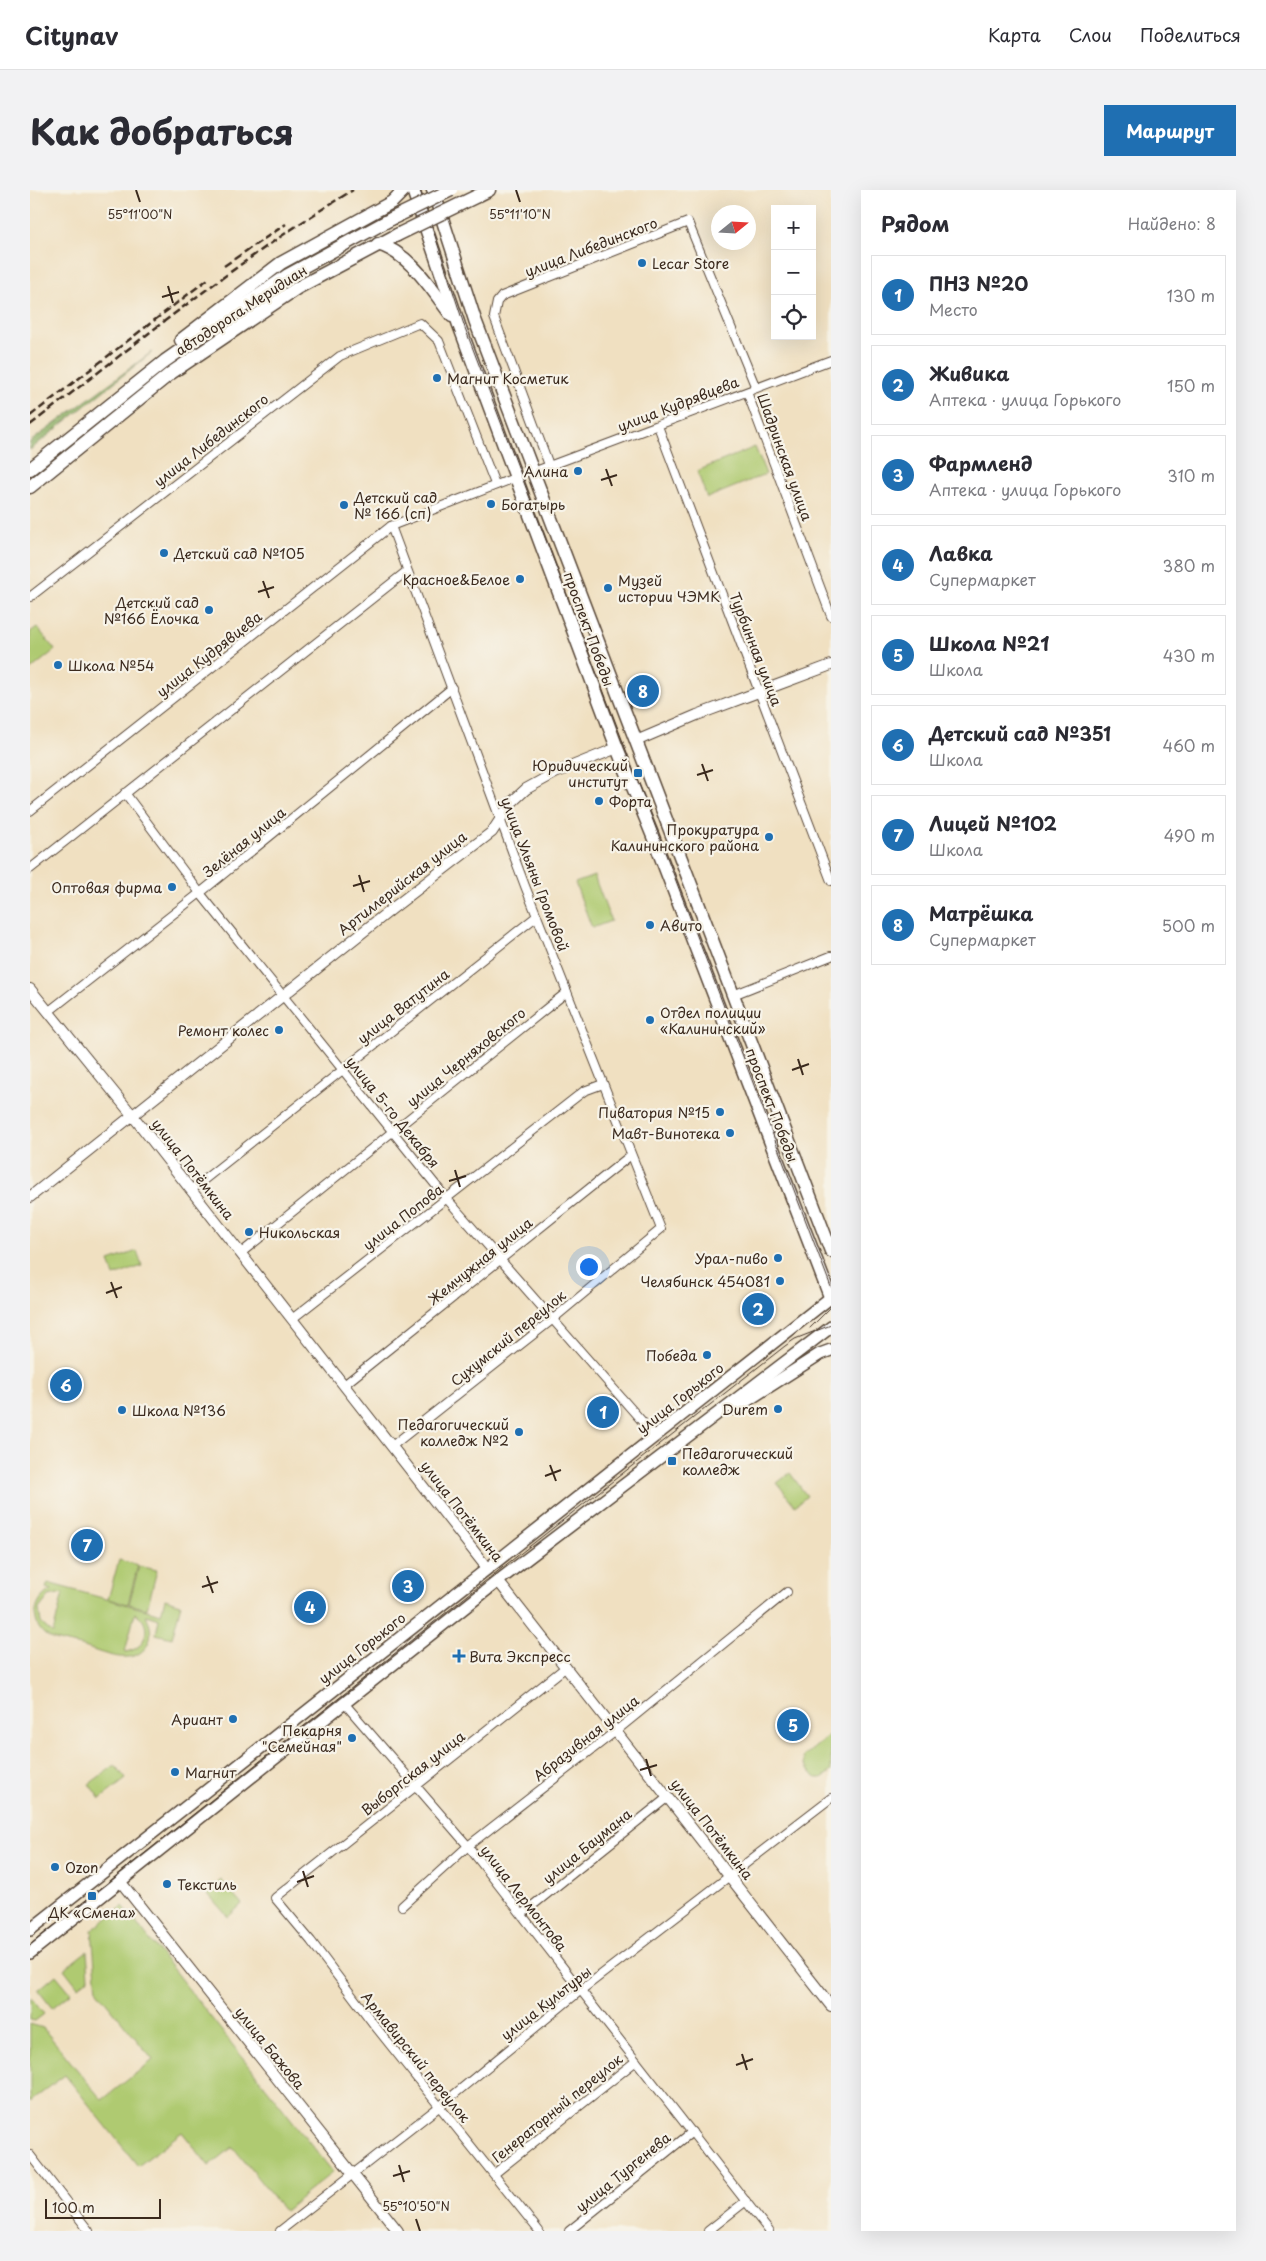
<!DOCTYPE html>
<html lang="ru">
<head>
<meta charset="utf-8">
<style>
	:root { --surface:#fff; --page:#f2f2f3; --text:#2b2b33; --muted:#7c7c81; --line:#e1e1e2; --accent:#1f6fb2 }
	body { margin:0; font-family:"Playpen Sans",sans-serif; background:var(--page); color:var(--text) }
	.controls { position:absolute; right:15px; top:15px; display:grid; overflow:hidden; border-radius:0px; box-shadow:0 5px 20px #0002 }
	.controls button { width:45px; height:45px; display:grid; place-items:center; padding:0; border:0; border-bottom:1px solid var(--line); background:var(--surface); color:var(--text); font:25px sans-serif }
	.compass { position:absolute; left:681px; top:15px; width:45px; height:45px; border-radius:50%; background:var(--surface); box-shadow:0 5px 20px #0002; rotate:72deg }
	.scale { position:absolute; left:15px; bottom:12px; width:116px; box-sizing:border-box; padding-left:5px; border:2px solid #3b2a1e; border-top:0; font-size:14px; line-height:18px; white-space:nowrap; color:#3b2a1e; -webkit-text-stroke:4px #f7f3e8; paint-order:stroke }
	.you { position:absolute; left:558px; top:1076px; width:18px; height:18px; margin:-12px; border:4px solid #fff; border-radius:50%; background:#1a73e8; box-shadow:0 0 0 8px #1a73e833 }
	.badge { display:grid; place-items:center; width:32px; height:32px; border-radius:50%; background:var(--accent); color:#fff; font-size:16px; font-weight:700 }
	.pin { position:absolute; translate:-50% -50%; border:2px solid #fff; box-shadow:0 1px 5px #0006 }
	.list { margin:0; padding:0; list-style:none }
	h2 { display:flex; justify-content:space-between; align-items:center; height:65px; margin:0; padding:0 20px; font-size:21px }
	h2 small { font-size:16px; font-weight:400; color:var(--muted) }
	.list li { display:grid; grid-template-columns:32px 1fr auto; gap:15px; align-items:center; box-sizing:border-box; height:80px; margin:0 10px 10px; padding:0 10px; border:1px solid var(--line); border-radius:0px }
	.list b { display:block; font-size:19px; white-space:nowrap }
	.list p { margin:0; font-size:16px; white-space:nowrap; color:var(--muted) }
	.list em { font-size:16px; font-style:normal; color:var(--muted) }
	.icon { flex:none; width:28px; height:28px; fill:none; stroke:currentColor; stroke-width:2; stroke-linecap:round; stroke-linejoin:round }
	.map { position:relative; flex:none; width:801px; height:2041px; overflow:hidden; border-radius:0px }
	header { display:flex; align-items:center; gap:30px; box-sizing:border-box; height:70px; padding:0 25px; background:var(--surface); border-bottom:1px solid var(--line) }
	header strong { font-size:24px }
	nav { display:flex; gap:28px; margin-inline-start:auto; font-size:18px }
	.intro { display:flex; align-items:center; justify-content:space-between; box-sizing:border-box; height:120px; padding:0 30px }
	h1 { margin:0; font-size:35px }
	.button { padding:12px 22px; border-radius:0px; background:var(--accent); color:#fff; font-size:18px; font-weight:700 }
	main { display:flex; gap:30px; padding:0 30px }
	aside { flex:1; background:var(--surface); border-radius:0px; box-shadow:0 5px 20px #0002 }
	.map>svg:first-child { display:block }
	.green { fill:#afca71; stroke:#757a48; fill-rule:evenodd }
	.forest { fill:#8bae63; stroke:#636c40 }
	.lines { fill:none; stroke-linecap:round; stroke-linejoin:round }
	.minor-casing { stroke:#564536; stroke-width:10 }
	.tertiary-casing { stroke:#564536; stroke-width:12 }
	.secondary-casing { stroke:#564536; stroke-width:14 }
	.primary-casing { stroke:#564536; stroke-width:15 }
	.minor { stroke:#fff; stroke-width:8 }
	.tertiary { stroke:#fff; stroke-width:10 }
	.secondary { stroke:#fff; stroke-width:11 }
	.primary { stroke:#fff; stroke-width:12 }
	.tram { stroke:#3b2a1e; stroke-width:1 }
	.rail { stroke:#3b2a1e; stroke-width:2.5; stroke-dasharray:8 4; stroke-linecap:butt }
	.primary-bridge-casing { stroke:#564536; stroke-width:15; stroke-linecap:butt }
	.primary-bridge { stroke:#fff; stroke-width:12 }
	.ticks { fill:none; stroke:#3b2a1e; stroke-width:2 }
	.poi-dot { fill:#1f6fb2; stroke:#f7f3e8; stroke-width:2 }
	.labels { text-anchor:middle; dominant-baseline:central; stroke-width:4.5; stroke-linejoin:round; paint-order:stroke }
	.street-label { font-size:14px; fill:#3b2a1e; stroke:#f7f3e8 }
	.poi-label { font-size:14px; fill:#3b2a1e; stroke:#f7f3e8; text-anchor:start }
	.ticks-label { font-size:12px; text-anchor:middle; fill:#3b2a1e; stroke:#f7f3e8; stroke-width:4.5; stroke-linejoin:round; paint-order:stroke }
</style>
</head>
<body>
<header>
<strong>Citynav</strong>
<nav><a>Карта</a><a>Слои</a><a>Поделиться</a></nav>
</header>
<div class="intro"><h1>Как добраться</h1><a class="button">Маршрут</a></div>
<main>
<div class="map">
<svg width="801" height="2041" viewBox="0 0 801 2041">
	<rect width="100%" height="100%" fill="#f7f3e8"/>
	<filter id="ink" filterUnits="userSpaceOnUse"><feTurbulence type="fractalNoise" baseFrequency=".02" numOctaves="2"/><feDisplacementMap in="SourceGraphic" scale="10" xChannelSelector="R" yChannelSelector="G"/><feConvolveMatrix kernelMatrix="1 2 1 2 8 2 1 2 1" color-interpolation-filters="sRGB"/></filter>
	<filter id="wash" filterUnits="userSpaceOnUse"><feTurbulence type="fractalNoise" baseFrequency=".0096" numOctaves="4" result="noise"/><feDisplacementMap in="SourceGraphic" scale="20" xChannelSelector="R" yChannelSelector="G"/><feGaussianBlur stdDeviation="1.12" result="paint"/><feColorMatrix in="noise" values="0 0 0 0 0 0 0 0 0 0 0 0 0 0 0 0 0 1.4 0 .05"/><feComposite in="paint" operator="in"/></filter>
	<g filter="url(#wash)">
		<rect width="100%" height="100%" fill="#f0e0c1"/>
		<g class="green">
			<polygon points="725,257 736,284 677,308 667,281"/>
			<polygon points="7,437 25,460 0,480 0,442"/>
			<polygon points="564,686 581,731 562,738 545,693"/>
			<polygon points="107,1061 112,1076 84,1086 79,1071"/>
			<polygon points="760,1283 777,1306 765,1316 747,1293"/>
			<polygon points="89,1370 108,1375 98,1414 78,1409"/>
			<polygon points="109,1376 127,1380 117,1419 99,1414"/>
			<path d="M 18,1393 L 131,1424 L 135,1409 L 151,1414 L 142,1448 L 126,1444 L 129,1429 L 116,1425 C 120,1434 123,1444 118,1454 C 104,1479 71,1462 51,1456 C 39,1453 24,1452 14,1444 C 0,1431 4,1409 21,1400 L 16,1398 ZM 33,1403 L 23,1443 L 22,1443 L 11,1433 L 9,1419 L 19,1406 ZM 105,1423 C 124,1434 116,1460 95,1462 Z"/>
			<polygon points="801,1544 801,1581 792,1588 786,1588 774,1574 773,1567"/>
			<polygon points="85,1575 96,1589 70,1609 59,1594"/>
			<polygon points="191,1690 212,1714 198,1727 177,1703"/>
			<polygon points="93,1716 303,1982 254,2021 203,1957 179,1976 152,1942 108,1976 35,1885 0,1912 0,1834 13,1838 72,1910 123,1870 67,1801 62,1740"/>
			<polygon points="57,1761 59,1788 48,1797 34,1779"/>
			<polygon points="26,1785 41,1803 22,1818 8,1800"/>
			<polygon points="0,1807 14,1824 5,1831 0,1830"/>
		</g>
		<polygon class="forest" points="122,162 0,260 0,252"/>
	</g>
	<g filter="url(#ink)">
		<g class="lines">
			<g class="minor-casing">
				<g id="minor">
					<polyline points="717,202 801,426"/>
					<polyline points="628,236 801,691"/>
					<polyline points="519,275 464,127 467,112 472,106 658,32 726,198"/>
					<polyline points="503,282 801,170"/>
					<polyline points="361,336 495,696 631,1039 523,1129 362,1256"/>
					<polyline points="0,407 310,166 390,133 409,151 465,294"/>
					<polyline points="95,603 170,703 417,1009 625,1246"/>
					<polyline points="0,621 361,336 487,287"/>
					<polyline points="0,679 377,381"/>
					<polyline points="703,805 801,766"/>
					<polyline points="18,822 170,703 422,498"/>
					<polyline points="161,1000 507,726"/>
					<polyline points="211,1063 537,802"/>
					<polyline points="262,1129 554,901 573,894"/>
					<polyline points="314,1195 601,965"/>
					<polyline points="315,1514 438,1656 739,2041"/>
					<polyline points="372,1716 438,1656 591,1537 757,1402"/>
					<polyline points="492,1724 638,1607"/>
					<polyline points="0,1965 59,2041"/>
					<polyline points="464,1984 606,1871"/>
					<polyline points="250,2041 410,1916 550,1801 801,1608"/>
					<polyline points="509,2041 345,1836 281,1751 245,1708 536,1477"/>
					<polyline points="539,2041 662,1942"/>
					<polyline points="678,2041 716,2011"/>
				</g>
			</g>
			<g class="tertiary-casing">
				<g id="tertiary">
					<polyline points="606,551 667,525 801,475"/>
					<polyline points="0,799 103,926 457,1378"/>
					<polyline points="0,1007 363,718 462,642 481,613 496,599 525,583 587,558"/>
					<polyline points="468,1391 801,1816"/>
					<polyline points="90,1691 368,2041"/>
				</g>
			</g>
			<g class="secondary-casing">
				<g id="secondary">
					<polyline points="704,1219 790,1164 801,1160"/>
					<polyline points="0,1740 800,1108"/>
					<polyline points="0,1763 468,1391 801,1137"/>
				</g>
			</g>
			<g class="primary-casing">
				<g id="primary">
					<polyline points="383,0 429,135 587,558 622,644 801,1109"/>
					<polyline points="403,0 445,130 801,1061"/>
					<polyline points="447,6 459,0"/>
					<path d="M 348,54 C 381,64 402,100 422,126"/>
					<polyline points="151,150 251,73 362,12 374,0"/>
					<polyline points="0,279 135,171 258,85 361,29"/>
					<polyline points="0,297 141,183 267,98 367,45"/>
				</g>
			</g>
			<use href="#minor" class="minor"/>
			<use href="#tertiary" class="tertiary"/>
			<use href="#secondary" class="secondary"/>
			<use href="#primary" class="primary"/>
			<g class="tram">
				<polyline points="390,0 435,138 801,1097"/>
				<polyline points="780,1138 801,1117"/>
				<polyline points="0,1755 463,1385 755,1156 765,1149 801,1135"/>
			</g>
			<g class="rail">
				<polyline points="194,76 256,34"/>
				<polyline points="0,226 178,89"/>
				<path d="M 0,235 C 106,154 209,69 323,0"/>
			</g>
			<g class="primary-bridge-casing">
				<g id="primary-bridge">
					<polyline points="361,29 421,0"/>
					<polyline points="367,45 447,6"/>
				</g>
			</g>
			<use href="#primary-bridge" class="primary-bridge"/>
		</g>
	</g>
	<path class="ticks" d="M 106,0 L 110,12M 486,0 L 490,12M 138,96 L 143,113M 132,107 L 149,102M 576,279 L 582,296M 571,290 L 587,285M 233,391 L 239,408M 228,402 L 244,397M 672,574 L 678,591M 667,585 L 683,580M 329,685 L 334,702M 323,696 L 340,691M 768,869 L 773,885M 762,880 L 779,874M 425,980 L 430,997M 419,991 L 436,986M 81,1092 L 87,1108M 76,1103 L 92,1097M 520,1275 L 526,1291M 515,1286 L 531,1280M 177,1386 L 183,1403M 172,1397 L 188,1392M 616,1569 L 621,1586M 610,1580 L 627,1575M 273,1681 L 278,1697M 267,1692 L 284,1686M 712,1864 L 717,1880M 706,1875 L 723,1869M 369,1975 L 374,1992M 363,1986 L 380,1981M 386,2029 L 390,2041"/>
	<g class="poi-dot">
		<circle cx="612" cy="73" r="5"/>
		<circle cx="407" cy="188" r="5"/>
		<circle cx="548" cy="281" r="5"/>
		<circle cx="461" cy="314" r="5"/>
		<circle cx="314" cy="315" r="5"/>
		<circle cx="134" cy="363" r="5"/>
		<circle cx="490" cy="389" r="5"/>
		<circle cx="578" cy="398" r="5"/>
		<circle cx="179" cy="420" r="5"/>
		<circle cx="28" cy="475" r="5"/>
		<rect x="603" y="578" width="10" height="10" rx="2.5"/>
		<circle cx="569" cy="611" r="5"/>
		<circle cx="739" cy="647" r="5"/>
		<circle cx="142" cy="697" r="5"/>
		<circle cx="620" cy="735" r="5"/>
		<circle cx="620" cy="830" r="5"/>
		<circle cx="249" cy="840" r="5"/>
		<circle cx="690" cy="922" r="5"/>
		<circle cx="700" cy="943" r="5"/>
		<circle cx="219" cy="1042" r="5"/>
		<circle cx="748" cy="1068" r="5"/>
		<circle cx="750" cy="1091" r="5"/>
		<circle cx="677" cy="1165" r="5"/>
		<circle cx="748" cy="1219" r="5"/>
		<circle cx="92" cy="1220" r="5"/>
		<circle cx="489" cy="1242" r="5"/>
		<rect x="637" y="1266" width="10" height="10" rx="2.5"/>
		<path d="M426.5 1458.5h5v5h5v5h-5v5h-5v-5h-5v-5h5z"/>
		<circle cx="203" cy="1529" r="5"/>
		<circle cx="322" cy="1548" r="5"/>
		<circle cx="145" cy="1582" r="5"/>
		<circle cx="25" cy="1677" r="5"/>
		<circle cx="137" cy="1694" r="5"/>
		<rect x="57" y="1701" width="10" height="10" rx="2.5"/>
	</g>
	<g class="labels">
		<g class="street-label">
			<text transform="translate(561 57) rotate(-21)">улица Либединского</text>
			<text transform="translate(211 120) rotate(-33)">автодорога Меридиан</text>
			<text transform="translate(648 214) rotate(-21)">улица Кудрявцева</text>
			<text transform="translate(181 250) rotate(-38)">улица Либединского</text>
			<text transform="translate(755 267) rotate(70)">Шадринская улица</text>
			<text transform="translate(559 439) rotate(70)">проспект Победы</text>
			<text transform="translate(726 459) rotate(69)">Турбинная улица</text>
			<text transform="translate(179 464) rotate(-38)">улица Кудрявцева</text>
			<text transform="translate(214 652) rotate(-39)">Зелёная улица</text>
			<text transform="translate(505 684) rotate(69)">улица Ульяны Громовой</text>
			<text transform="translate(372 693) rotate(-38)">Артиллерийская улица</text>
			<text transform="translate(373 816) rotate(-38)">улица Ватутина</text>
			<text transform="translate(436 867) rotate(-39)">улица Черняховского</text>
			<text transform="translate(742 915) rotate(69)">проспект Победы</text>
			<text transform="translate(363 922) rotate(51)">улица 5-го Декабря</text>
			<text transform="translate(163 979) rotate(52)">улица Потёмкина</text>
			<text transform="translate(373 1027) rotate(-38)">улица Попова</text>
			<text transform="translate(450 1071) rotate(-39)">Жемчужная улица</text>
			<text transform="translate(478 1148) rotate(-39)">Сухумский переулок</text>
			<text transform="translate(650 1208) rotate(-38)">улица Горького</text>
			<text transform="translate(432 1321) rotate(52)">улица Потёмкина</text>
			<text transform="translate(332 1458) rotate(-38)">улица Горького</text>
			<text transform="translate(556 1548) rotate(-38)">Абразивная улица</text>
			<text transform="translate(383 1583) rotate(-38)">Выборгская улица</text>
			<text transform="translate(682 1639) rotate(52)">улица Потёмкина</text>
			<text transform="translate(557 1656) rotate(-39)">улица Баумана</text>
			<text transform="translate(494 1708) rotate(52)">улица Лермонтова</text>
			<text transform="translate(516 1813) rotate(-38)">улица Культуры</text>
			<text transform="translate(240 1858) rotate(51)">улица Бажова</text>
			<text transform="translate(386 1867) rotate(51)">Армавирский переулок</text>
			<text transform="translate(527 1918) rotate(-39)">Генераторный переулок</text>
			<text transform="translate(593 1982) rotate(-39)">улица Тургенева</text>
		</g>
		<g class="poi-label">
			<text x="622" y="73">Lecar Store</text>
			<text x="417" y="188">Магнит Косметик</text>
			<text x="538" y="281" text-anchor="end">Алина</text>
			<text x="324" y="307">Детский сад<tspan x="324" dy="16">№ 166 (сп)</tspan></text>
			<text x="471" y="314">Богатырь</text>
			<text x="144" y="363">Детский сад №105</text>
			<text x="480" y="389" text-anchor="end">Красное&amp;Белое</text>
			<text x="588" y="390">Музей<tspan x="588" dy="16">истории ЧЭМК</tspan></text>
			<text x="169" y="412" text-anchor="end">Детский сад<tspan x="169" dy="16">№166 Ёлочка</tspan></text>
			<text x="38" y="475">Школа №54</text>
			<text x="598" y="575" text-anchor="end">Юридический<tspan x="598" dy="16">институт</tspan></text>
			<text x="579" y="611">Форта</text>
			<text x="729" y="639" text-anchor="end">Прокуратура<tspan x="729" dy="16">Калининского района</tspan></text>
			<text x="132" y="697" text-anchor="end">Оптовая фирма</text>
			<text x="630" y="735">Авито</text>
			<text x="630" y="822">Отдел полиции<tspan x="630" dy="16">«Калининский»</tspan></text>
			<text x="239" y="840" text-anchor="end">Ремонт колес</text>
			<text x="680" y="922" text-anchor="end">Пиватория №15</text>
			<text x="690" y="943" text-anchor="end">Мавт-Винотека</text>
			<text x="229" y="1042">Никольская</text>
			<text x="738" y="1068" text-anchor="end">Урал-пиво</text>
			<text x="740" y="1091" text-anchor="end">Челябинск 454081</text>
			<text x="667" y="1165" text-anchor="end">Победа</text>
			<text x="738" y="1219" text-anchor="end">Durem</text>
			<text x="102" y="1220">Школа №136</text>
			<text x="479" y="1234" text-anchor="end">Педагогический<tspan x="479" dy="16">колледж №2</tspan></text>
			<text x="652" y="1263">Педагогический<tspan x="652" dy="16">колледж</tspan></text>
			<text x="439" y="1466">Вита Экспресс</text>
			<text x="193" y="1529" text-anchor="end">Ариант</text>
			<text x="312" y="1540" text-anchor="end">Пекарня<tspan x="312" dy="16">"Семейная"</tspan></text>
			<text x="155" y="1582">Магнит</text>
			<text x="35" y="1677">Ozon</text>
			<text x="147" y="1694">Текстиль</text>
			<text x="62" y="1722" text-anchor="middle">ДК «Смена»</text>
		</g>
	</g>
	<g class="ticks-label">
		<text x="110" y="29">55°11'00"N</text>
		<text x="490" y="29">55°11'10"N</text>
		<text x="386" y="2021">55°10'50"N</text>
	</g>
</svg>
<div class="controls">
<button>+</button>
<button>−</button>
<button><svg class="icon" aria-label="locate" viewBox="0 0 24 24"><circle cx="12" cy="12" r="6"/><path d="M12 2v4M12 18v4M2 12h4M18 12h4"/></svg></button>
</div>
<svg class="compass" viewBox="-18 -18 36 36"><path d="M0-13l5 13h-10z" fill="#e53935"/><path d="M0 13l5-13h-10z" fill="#7c7c81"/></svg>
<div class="scale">100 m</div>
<div class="you"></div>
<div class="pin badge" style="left:573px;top:1222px">1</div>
<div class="pin badge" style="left:728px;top:1119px">2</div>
<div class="pin badge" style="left:378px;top:1396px">3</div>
<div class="pin badge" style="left:280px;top:1417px">4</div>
<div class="pin badge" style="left:763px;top:1535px">5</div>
<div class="pin badge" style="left:36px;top:1195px">6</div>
<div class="pin badge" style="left:57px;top:1355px">7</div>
<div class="pin badge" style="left:613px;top:501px">8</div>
</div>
<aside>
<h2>Рядом<small>Найдено: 8</small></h2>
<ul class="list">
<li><span class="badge">1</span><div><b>ПНЗ №20</b><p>Место</p></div><em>130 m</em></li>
<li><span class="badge">2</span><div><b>Живика</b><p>Аптека · улица Горького</p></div><em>150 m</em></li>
<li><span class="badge">3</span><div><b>Фармленд</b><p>Аптека · улица Горького</p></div><em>310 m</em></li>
<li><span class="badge">4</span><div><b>Лавка</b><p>Супермаркет</p></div><em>380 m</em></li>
<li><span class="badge">5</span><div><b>Школа №21</b><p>Школа</p></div><em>430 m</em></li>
<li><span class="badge">6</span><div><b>Детский сад №351</b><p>Школа</p></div><em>460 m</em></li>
<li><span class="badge">7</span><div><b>Лицей №102</b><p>Школа</p></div><em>490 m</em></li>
<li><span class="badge">8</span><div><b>Матрёшка</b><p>Супермаркет</p></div><em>500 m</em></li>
</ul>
</aside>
</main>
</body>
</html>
